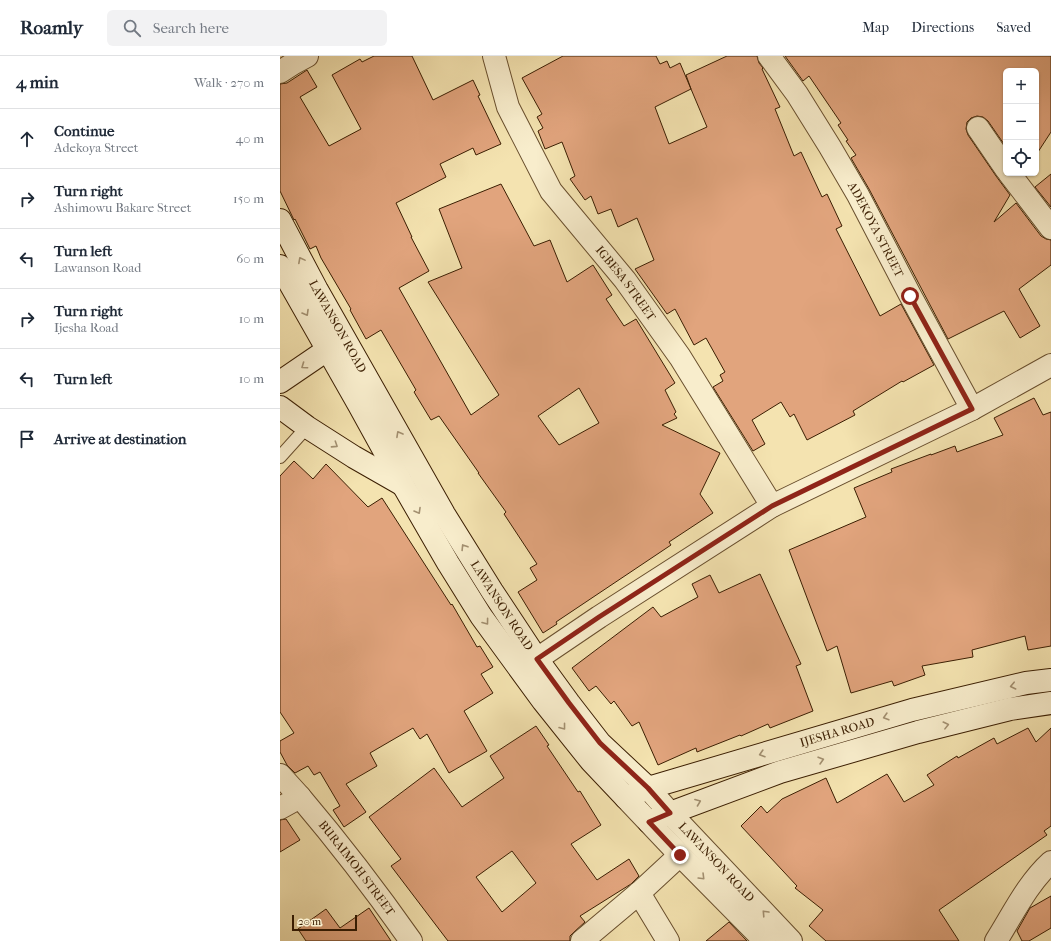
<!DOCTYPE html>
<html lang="en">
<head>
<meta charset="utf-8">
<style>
	:root { --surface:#fff; --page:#f2f2f3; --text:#1f2937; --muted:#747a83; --line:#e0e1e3 }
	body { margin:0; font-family:"IM FELL French Canon",serif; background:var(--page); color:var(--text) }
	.controls { position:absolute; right:12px; top:12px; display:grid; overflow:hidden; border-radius:6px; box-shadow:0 1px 3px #0004 }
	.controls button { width:36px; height:36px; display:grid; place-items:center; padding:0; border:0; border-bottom:1px solid var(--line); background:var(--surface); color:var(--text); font:20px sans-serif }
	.scale { position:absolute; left:12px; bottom:10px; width:65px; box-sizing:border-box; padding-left:4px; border:2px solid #3b1e02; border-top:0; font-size:11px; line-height:14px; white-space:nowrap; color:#3b1e02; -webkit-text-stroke:3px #f8edcc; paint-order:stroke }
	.stop { position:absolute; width:12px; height:12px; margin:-9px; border:3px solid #8f2418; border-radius:50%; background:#fff }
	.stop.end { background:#8f2418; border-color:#fff; box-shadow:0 1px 4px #0008 }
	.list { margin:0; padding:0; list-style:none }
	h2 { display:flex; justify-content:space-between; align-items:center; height:52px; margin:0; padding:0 16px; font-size:17px }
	h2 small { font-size:13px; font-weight:400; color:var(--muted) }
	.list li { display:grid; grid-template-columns:26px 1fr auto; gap:12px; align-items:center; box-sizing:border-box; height:60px; padding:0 16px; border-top:1px solid var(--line) }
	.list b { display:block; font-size:15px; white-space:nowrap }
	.list p { margin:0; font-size:13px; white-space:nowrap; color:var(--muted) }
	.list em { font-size:13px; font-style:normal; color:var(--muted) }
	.icon { flex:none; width:22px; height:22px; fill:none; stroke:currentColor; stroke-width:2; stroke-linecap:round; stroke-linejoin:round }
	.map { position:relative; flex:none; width:771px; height:885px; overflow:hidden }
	header { display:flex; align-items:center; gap:24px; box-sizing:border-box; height:56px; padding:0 20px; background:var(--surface); border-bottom:1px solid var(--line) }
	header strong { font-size:19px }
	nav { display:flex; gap:22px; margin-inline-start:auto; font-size:14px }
	.search { width:280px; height:36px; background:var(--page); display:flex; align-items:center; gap:10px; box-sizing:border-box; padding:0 14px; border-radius:6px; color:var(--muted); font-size:15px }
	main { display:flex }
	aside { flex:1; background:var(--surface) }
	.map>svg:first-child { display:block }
	.building { fill:#e1a47d; stroke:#3b1e02; fill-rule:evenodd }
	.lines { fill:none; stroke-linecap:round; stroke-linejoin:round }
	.service-casing { stroke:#694f2e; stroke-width:14 }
	.minor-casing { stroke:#694f2e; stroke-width:24 }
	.tertiary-casing { stroke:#694f2e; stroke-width:24 }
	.secondary-casing { stroke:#3b1e02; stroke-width:24 }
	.service { stroke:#f8edcc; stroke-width:12 }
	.minor { stroke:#f8edcc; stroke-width:22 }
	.tertiary { stroke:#f8edcc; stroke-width:22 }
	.secondary { stroke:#f8edcc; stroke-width:22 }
	.oneway { stroke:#a39071 }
	.route { stroke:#8f2418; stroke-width:5 }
	.labels { text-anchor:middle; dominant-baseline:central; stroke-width:3; stroke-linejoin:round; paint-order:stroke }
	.street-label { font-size:12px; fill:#3b1e02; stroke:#f8edcc }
</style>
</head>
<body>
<header>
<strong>Roamly</strong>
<div class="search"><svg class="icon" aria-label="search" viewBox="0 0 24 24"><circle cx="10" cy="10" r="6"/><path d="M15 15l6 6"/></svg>Search here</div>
<nav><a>Map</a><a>Directions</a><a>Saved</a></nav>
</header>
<main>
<aside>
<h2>4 min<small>Walk · 270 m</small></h2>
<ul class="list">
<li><svg class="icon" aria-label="ahead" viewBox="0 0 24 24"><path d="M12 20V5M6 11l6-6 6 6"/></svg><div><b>Continue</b><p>Adekoya Street</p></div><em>40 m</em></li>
<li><svg class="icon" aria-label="right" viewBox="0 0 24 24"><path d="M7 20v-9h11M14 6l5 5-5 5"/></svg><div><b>Turn right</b><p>Ashimowu Bakare Street</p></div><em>150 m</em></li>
<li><svg class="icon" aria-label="left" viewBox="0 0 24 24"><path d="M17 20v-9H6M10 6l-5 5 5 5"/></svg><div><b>Turn left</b><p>Lawanson Road</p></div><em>60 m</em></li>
<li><svg class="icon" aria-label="right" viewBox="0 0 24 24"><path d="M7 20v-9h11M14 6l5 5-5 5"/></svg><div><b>Turn right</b><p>Ijesha Road</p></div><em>10 m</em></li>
<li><svg class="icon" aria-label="left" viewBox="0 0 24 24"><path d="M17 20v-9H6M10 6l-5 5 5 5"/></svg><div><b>Turn left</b></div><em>10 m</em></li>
<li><svg class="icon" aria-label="arrive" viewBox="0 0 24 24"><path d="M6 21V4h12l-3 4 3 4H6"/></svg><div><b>Arrive at destination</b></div></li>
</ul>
</aside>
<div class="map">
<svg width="771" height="885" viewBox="0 0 771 885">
	<rect width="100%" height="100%" fill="#f4e3b0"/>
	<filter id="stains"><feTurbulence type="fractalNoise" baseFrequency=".005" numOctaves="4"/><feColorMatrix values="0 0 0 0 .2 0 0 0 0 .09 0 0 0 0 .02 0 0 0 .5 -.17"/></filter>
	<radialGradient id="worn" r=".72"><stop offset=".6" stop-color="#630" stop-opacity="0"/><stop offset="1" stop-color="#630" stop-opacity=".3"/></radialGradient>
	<g class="building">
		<path d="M 94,0 L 132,0 L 153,44 L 193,24 L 200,39 L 198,40 L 221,88 L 196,99 L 193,92 L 160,108 L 166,121 L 116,147 L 132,181 L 131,181 L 149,215 L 119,232 L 191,359 L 219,339 L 148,226 L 182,212 L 159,153 L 221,128 L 254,190 L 270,184 L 287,226 L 313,209 L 332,239 L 326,243 L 344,270 L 356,263 L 395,327 L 385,334 L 396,356 L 394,358 L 397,362 L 382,369 L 440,397 L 420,438 L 433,457 L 389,486 L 391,489 L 276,566 L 277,568 L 263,577 L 238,536 L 257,524 L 250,512 L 257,508 L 224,458 L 226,456 L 198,417 L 199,417 L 159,360 L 151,364 L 134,336 L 136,334 L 101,274 L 86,283 L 70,254 L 71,253 L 41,202 L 36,190 L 30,193 L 15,163 L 14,164 L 0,135 L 0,28 L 7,27 L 27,14 L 37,31 L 20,41 L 49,90 L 81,73 L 52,19 L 80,3 L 82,6 ZM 299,332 L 319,367 L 279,389 L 258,360 Z"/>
		<path d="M 283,0 L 376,0 L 380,8 L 387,5 L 390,12 L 400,7 L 411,33 L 406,19 L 447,0 L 477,0 L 479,7 L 483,12 L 482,13 L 500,51 L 495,53 L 514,100 L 521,96 L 542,141 L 547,138 L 562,170 L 556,173 L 600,260 L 621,248 L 654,309 L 623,326 L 622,325 L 573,355 L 575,359 L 527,384 L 514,358 L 510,361 L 501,346 L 472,364 L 485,388 L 473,395 L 433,331 L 443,325 L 440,319 L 445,316 L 426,282 L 414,289 L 395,253 L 387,258 L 355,213 L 374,204 L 357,162 L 338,171 L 331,153 L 318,158 L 311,140 L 305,144 L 290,123 L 295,120 L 282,86 L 265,93 L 258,75 L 263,72 L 257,61 L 262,58 L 242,22 ZM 411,33 L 427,71 L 389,88 L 375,51 Z"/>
		<polygon points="505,0 771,0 771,76 756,99 756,15 726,15 726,91 708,65 703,61 697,60 691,62 687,66 686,73 688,79 716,120 730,139 714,166 736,147 761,180 766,183 771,184 771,209 739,233 760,270 740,282 724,255 668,283 589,133 571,102 576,99 566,85 568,84 558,69 561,67 529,20 523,25"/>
		<polygon points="771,118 771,151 755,131"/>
		<polygon points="754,342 763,359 771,356 771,590 748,594 745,580 692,594 693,601 642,610 645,619 614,630 612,625 571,637 557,590 547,595 509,494 586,461 574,432 612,416 611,413 651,398 651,399 675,390 677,396 723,379 714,362"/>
		<polygon points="14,405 33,423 46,408 88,451 102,442 171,549 172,548 197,591 200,590 213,611 201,618 213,637 184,655 207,695 169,717 147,678 140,683 133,672 90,697 97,710 66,728 86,756 64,771 53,754 60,750 40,716 34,719 28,710 15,717 7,709 0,696 0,685 14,677 0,656 0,420"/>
		<polygon points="480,518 521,608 516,610 533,655 490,672 488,668 461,680 460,679 417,696 416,692 378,709 359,666 352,670 334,645 331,648 316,630 309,635 292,612 373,551 381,561 418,541 412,528 430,519 439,537"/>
		<path d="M 256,670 L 269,689 L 267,690 L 298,736 L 300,735 L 321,769 L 291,788 L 317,824 L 349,803 L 359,820 L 351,828 L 300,860 L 305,866 L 294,876 L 290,880 L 290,885 L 168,885 L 111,810 L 121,803 L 89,761 L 154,712 L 182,751 L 224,722 L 210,700 ZM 232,795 L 256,827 L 222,856 L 196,821 Z"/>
		<polygon points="748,672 756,686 771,672 771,770 764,775 767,779 659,854 679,885 546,885 529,870 543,854 515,832 517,830 461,770 481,750 487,757 502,743 546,722 557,747 607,718 624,746 654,729 647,719 677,700 678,702 714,682 717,688"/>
		<polygon points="6,763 20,784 0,796 0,764"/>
		<polygon points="771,840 771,872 749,885 742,885 737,875 750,852"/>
		<polygon points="89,852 111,885 26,885 18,873 46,853 60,872"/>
		<polygon points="449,866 467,885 426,885"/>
	</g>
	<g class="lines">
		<g class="service-casing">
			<polyline id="service" points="0,401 27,371"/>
		</g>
		<g class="minor-casing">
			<g id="minor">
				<path id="s1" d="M 214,0 L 228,51 L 271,135 L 345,224 L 400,301 L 492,450"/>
				<path id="s2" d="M 489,0 L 517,38 L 550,91 L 578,139 L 630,239 L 692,353"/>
				<polyline points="0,16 14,7 27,0"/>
				<polyline points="698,72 726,113"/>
				<polyline points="729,117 771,172"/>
				<polyline points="257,603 319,561 492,450 692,353 771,309"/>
				<polyline points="0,719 20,741 0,752"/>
				<path id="s3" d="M 20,741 C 59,787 96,835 131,885"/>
				<polyline points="359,837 388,885"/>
				<polyline points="302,885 359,837 400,799"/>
				<path d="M 716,885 C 733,858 747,828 771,806"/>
			</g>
		</g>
		<g class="tertiary-casing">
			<g id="tertiary">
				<path id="s4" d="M 368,732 L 390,757 L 511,885"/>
				<polyline points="346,742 400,799 485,885"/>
			</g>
		</g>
		<g class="secondary-casing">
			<g id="secondary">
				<path id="s5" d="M 0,164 L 37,234 L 164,458 L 212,535 L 257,603 L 289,647 L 320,687 L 368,732"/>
				<path id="s6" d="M 0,210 L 79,349 L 123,429 L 168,507 L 201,560 L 263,645 L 311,705 L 346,742 L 368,732 L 632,654 L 746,627 L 771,624"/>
				<polyline points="0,326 47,294"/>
				<polyline points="0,351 27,371 74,401 123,429"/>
				<polyline points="369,766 390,757 500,716 638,676 730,653 771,647"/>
			</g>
		</g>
		<use href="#service" class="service"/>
		<use href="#minor" class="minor"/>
		<use href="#tertiary" class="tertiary"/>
		<use href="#secondary" class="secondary"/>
	</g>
	<defs><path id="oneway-chevron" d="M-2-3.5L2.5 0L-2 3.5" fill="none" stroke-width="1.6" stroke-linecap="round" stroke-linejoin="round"/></defs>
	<g class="oneway">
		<use href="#oneway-chevron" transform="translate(21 204) rotate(-118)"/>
		<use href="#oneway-chevron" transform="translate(26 257) rotate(60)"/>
		<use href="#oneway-chevron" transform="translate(24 310) rotate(145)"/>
		<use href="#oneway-chevron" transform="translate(119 378) rotate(-119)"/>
		<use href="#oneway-chevron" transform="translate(55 389) rotate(33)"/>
		<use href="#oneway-chevron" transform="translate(138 455) rotate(60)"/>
		<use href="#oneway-chevron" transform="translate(184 491) rotate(-122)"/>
		<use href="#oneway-chevron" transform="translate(206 566) rotate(53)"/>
		<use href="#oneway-chevron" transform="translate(733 630) rotate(167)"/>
		<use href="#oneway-chevron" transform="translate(606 661) rotate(164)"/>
		<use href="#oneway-chevron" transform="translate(666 669) rotate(-14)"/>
		<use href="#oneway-chevron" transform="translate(283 671) rotate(52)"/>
		<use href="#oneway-chevron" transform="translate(482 698) rotate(163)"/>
		<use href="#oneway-chevron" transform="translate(541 704) rotate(-16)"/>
		<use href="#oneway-chevron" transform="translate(418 746) rotate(-21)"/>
		<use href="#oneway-chevron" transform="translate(422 821) rotate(45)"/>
		<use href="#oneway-chevron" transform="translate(485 857) rotate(-133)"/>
	</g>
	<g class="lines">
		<polyline class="route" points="400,799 369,766 390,757 368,732 320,687 289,647 257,603 319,561 492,450 692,353 630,240"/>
	</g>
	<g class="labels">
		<g class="street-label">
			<text stroke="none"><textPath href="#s2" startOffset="204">ADEKOYA STREET</textPath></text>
			<text stroke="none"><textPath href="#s1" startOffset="266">IGBESA STREET</textPath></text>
			<text stroke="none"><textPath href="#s5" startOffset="121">LAWANSON ROAD</textPath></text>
			<text stroke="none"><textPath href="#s5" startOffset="445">LAWANSON ROAD</textPath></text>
			<text stroke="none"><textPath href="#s6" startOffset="858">IJESHA ROAD</textPath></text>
			<text stroke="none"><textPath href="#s4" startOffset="101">LAWANSON ROAD</textPath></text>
			<text stroke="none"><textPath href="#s3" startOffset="91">BURAIMOH STREET</textPath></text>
		</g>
	</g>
	<rect width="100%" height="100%" filter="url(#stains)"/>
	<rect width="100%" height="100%" fill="url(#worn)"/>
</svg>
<div class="controls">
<button>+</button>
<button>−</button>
<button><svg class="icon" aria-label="locate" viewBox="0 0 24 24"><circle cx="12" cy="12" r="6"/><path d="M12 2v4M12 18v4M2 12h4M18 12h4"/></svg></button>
</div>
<div class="scale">20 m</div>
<div class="stop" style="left:630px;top:240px"></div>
<div class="stop end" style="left:400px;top:799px"></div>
</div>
</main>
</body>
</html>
